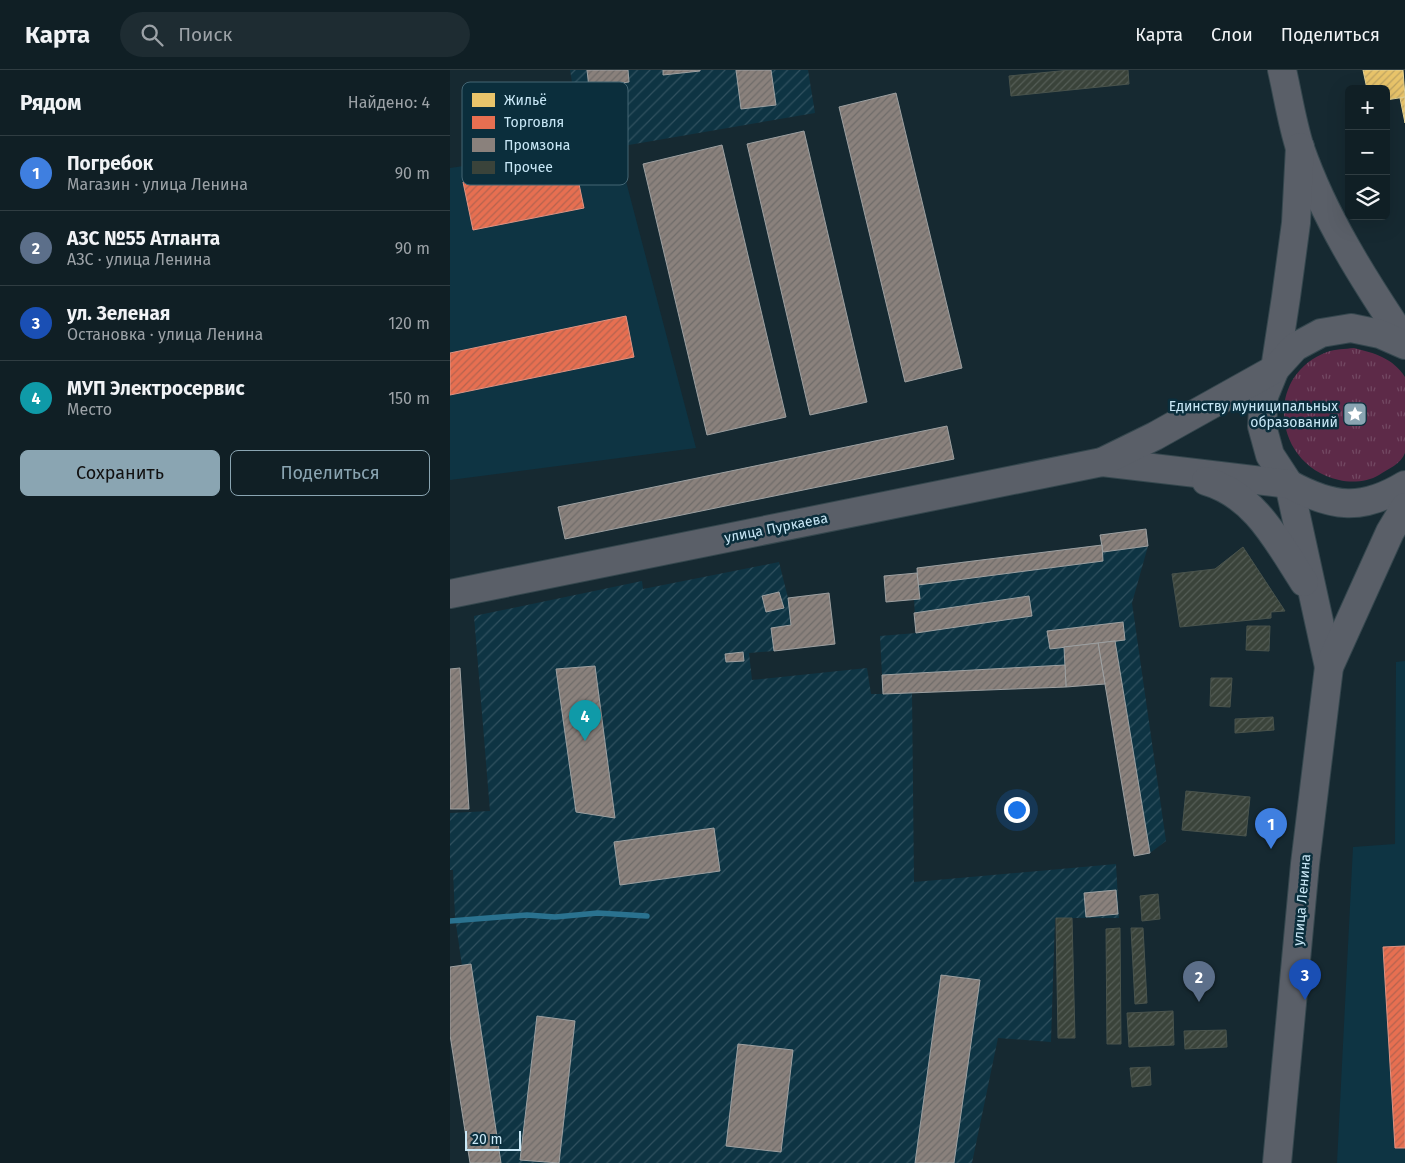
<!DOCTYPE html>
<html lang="ru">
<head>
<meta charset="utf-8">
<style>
	:root { --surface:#101f25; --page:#1e2c32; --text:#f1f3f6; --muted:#9ca2a7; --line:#303d42; --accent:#8aa5b2 }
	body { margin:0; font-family:"Fira Sans",sans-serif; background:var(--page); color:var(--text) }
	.controls { position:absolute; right:15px; top:15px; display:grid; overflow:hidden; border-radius:8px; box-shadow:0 5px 20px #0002 }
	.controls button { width:45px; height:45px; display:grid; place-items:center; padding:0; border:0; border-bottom:1px solid var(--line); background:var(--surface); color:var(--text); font:25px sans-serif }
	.scale { position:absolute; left:15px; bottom:12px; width:56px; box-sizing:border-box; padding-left:5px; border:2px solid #c9e8f7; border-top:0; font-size:14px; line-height:18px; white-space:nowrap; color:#c9e8f7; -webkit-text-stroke:4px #0b2e3c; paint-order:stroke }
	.you { position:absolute; left:566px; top:739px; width:18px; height:18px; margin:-12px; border:4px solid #fff; border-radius:50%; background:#1a73e8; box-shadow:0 0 0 8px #1a73e833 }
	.badge { display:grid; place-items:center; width:32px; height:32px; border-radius:50%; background:var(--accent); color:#fff; font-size:16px; font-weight:700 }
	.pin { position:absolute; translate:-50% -41px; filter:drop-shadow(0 1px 2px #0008) }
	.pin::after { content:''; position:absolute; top:26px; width:18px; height:15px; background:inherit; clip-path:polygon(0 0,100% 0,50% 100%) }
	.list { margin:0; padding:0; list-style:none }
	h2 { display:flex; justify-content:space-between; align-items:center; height:65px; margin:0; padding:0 20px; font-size:21px }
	h2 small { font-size:16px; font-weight:400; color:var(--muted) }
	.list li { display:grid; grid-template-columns:32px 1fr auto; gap:15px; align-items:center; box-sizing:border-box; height:75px; padding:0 20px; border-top:1px solid var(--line) }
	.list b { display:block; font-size:19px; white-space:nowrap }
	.list p { margin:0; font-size:16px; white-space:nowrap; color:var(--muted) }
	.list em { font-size:16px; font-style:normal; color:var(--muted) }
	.actions { display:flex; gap:10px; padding:15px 20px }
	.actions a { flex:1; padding:11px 0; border:1px solid var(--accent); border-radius:8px; text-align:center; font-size:18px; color:var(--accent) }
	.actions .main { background:var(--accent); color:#111 }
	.icon { flex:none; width:28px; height:28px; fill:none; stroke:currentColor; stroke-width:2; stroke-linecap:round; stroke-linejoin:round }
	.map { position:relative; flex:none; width:955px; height:1093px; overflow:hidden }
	header { display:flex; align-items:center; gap:30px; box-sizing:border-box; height:70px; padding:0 25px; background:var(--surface); border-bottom:1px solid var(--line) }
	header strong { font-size:24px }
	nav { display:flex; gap:28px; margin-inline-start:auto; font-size:18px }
	.search { width:350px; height:45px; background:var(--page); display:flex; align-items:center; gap:12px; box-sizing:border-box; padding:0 18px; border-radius:28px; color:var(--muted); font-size:19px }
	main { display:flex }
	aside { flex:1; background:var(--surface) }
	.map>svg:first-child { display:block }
	.built { fill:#0e3443 }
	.industrial { fill:url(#industrial-furrows) }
	.grass { fill:url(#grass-tufts) }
	.homes { fill:url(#homes-hatch); stroke:#dfcf94 }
	.shops { fill:url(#shops-hatch); stroke:#de9383 }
	.industry { fill:url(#industry-hatch); stroke:#9da0a1 }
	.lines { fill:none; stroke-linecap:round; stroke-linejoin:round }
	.stream { stroke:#2a728f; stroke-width:5.5 }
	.building { fill:url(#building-hatch); stroke:#49534c }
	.secondary-casing { stroke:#35474e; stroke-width:30 }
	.secondary { stroke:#5a5f68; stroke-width:28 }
	.labels { text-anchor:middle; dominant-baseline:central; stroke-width:5; stroke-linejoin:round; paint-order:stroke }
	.poi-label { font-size:14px; fill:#c9e8f7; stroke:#0b2e3c; text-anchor:end }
	.street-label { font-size:14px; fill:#c9e8f7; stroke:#0b2e3c }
	.key { fill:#0b2e3c; stroke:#446674; stroke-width:1 }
	.key-label { font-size:14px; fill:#c9e8f7 }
</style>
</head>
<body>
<header>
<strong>Карта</strong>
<div class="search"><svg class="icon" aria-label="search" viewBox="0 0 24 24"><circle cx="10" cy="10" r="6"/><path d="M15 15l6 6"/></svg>Поиск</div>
<nav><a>Карта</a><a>Слои</a><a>Поделиться</a></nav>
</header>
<main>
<aside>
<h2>Рядом<small>Найдено: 4</small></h2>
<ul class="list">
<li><span class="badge" style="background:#3f7fe0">1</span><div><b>Погребок</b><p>Магазин · улица Ленина</p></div><em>90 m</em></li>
<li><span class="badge" style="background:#5c6f8a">2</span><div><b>АЗС №55 Атланта</b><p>АЗС · улица Ленина</p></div><em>90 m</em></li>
<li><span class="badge" style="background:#1a4fb4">3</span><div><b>ул. Зеленая</b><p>Остановка · улица Ленина</p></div><em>120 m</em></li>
<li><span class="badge" style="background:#0f9aa8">4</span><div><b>МУП Электросервис</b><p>Место</p></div><em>150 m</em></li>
</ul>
<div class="actions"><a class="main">Сохранить</a><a>Поделиться</a></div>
</aside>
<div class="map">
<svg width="955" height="1093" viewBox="0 0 955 1093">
	<defs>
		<pattern id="industrial-furrows" width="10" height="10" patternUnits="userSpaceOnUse" patternTransform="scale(1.25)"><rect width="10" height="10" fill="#0e3443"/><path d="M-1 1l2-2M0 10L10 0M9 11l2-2" fill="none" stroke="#30515f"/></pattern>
		<pattern id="grass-tufts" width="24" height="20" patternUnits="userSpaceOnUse" patternTransform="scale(1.25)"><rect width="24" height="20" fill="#5d2a48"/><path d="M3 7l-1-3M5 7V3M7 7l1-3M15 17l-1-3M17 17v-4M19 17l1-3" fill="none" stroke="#734963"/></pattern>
		<pattern id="homes-hatch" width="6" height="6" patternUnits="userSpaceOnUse" patternTransform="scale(1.25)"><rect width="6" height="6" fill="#e9c46a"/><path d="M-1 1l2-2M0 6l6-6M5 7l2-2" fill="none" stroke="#bea462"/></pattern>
		<pattern id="shops-hatch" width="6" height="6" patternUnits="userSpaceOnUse" patternTransform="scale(1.25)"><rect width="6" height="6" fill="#e76f51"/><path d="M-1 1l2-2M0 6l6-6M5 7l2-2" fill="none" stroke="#b4634f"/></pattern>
		<pattern id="industry-hatch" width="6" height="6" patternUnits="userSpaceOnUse" patternTransform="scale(1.25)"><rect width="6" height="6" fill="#8a817c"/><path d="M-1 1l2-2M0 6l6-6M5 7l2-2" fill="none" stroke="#6f6c6a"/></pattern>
		<pattern id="building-hatch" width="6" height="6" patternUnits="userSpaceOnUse" patternTransform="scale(1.25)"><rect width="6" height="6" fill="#3a433a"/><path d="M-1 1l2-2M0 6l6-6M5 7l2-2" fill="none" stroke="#555e57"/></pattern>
	</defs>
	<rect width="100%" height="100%" fill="#162931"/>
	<g class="built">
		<polygon points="167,77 246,378 0,410 0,98 133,78"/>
		<polygon points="955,591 955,1093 887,1093 903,777 945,774 946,592"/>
	</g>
	<g class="industrial">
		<polygon points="120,0 358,0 365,43 167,77 133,78"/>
		<polygon points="696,459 698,476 682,533 716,771 700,783 684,786 655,614 462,623 464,812 666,794 669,848 605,848 601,972 548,968 522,1093 51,1093 12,896 5,847 3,800 0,800 0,743 40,741 24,546 192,511 193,519 329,492 338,528 341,555 321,558 324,581 299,583 302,610 417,598 421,624 433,624 430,566 466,563 464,529 470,528 467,498 651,475 650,465"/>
	</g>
	<path class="grass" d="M 904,278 C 924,283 943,288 955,307 C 955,321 955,374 955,383 C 951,394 938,399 929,405 C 918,412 901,413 889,410 C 823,395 813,306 877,282 C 885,279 895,279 904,278 Z"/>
	<g class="homes">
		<polygon points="913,0 953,0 955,27 936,30 936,19 917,19"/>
		<polygon points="955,27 955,53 950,28"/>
	</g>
	<g class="shops">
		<polygon points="124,90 134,138 23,160 13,112"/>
		<polygon points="176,246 184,287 0,325 0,283"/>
		<polygon points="955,876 955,1078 945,1078 933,877"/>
	</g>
	<g class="industry">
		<polygon points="137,0 178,0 179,12 139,18"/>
		<polygon points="213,0 250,0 250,1 213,5"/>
		<polygon points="286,0 321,0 326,35 291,39"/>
		<polygon points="446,23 512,298 455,312 389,37"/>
		<polygon points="354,61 417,332 360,345 297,74"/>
		<polygon points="272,75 336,347 257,365 193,94"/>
		<polygon points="497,356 504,389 115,469 108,437"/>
		<polygon points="696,459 698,476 653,482 650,465"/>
		<polygon points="652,475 653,491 468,515 467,498"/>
		<polygon points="467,503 470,529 436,532 434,506"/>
		<polygon points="329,522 334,538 316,542 312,526"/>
		<polygon points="379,523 385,574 324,581 321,558 341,555 338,528"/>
		<polygon points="579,526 582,546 466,563 464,543"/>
		<polygon points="673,552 675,570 600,579 597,561"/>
		<polygon points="665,571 700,783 684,786 648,573"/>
		<polygon points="648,573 655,614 616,617 614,577"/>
		<polygon points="293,582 294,591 276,592 275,584"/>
		<polygon points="615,595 616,617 433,624 432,605"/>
		<polygon points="145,596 165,748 126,742 106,599"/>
		<polygon points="10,598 19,739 0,739 0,599"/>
		<polygon points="264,758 270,801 170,815 164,772"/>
		<polygon points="666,820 668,844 636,847 634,823"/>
		<polygon points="21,894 51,1093 20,1093 0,965 0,897"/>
		<polygon points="491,905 530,910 504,1093 465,1093"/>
		<polygon points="87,946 125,951 109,1093 70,1090"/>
		<polygon points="288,974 343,980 331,1082 276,1076"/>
	</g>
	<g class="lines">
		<polyline class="stream" points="0,851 77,845 105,847 148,843 197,846"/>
	</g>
	<g class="building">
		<polygon points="620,0 678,0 679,14 561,26 559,6"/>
		<polygon points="793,477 835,541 821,542 821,548 730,557 722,504 765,499"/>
		<polygon points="797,556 820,556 819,581 796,580"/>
		<polygon points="761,608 782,608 780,637 760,636"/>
		<polygon points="823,647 824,660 785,663 785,649"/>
		<polygon points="736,721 800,727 796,766 732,760"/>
		<polygon points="708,824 710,849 692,851 690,826"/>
		<polygon points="606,848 622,848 625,968 608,968"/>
		<polygon points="670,858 671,974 657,974 656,859"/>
		<polygon points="681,858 693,858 697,933 685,934"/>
		<polygon points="723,941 724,975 679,977 677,943"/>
		<polygon points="776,960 777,977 735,979 734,961"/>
		<polygon points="700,997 701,1015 682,1017 680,998"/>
	</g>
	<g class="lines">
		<g class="secondary-casing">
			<g id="secondary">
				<path d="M 832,0 C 838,26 842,53 850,78 C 874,147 914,210 955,271"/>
				<polyline points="850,77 846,153 836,227 825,299 814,326 812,356 820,385 839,414 879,597"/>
				<path d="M 652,392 L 839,414 C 883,438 912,441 955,415"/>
				<path d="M 756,411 C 805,425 828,472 854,512"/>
				<polyline points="0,524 652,392 705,366 825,299 845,277 871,263 901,258 930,264 955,275"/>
				<polyline points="827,1093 855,794 879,597 940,462 955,437"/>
			</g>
		</g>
		<use href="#secondary" class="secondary"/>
	</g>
	<defs>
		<g id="sight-square" transform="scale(1.25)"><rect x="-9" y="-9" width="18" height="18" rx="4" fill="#8aa5b2" stroke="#0b2e3c"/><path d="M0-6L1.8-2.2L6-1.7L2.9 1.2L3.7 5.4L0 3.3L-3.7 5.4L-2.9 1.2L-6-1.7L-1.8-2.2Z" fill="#fff"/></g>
	</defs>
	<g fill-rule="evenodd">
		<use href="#sight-square" x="905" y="344"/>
	</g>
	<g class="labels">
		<g class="poi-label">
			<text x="888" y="336">Единству муниципальных<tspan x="888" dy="16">образований</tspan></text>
		</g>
		<g class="street-label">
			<text transform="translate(326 458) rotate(-11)">улица Пуркаева</text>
			<text transform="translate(852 830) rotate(-85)">улица Ленина</text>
		</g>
	</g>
	<rect x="12" y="12" width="166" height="103" rx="8" class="key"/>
	<rect x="22" y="23" width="23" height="14" fill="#e9c46a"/>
	<rect x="22" y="46" width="23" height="13" fill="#e76f51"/>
	<rect x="22" y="68" width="23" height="14" fill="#8a817c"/>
	<rect x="22" y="91" width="23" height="13" fill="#3a433a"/>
	<g class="key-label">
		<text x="54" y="35">Жильё</text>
		<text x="54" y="57">Торговля</text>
		<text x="54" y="80">Промзона</text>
		<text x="54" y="102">Прочее</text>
	</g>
</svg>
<div class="controls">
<button>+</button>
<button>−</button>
<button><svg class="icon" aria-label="layers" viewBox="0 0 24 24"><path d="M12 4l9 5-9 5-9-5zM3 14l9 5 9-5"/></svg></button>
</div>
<div class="scale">20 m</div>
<div class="you"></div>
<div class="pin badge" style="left:821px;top:779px;background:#3f7fe0">1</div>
<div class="pin badge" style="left:749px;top:932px;background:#5c6f8a">2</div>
<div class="pin badge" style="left:855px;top:930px;background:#1a4fb4">3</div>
<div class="pin badge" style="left:135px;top:671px;background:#0f9aa8">4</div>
</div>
</main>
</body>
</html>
